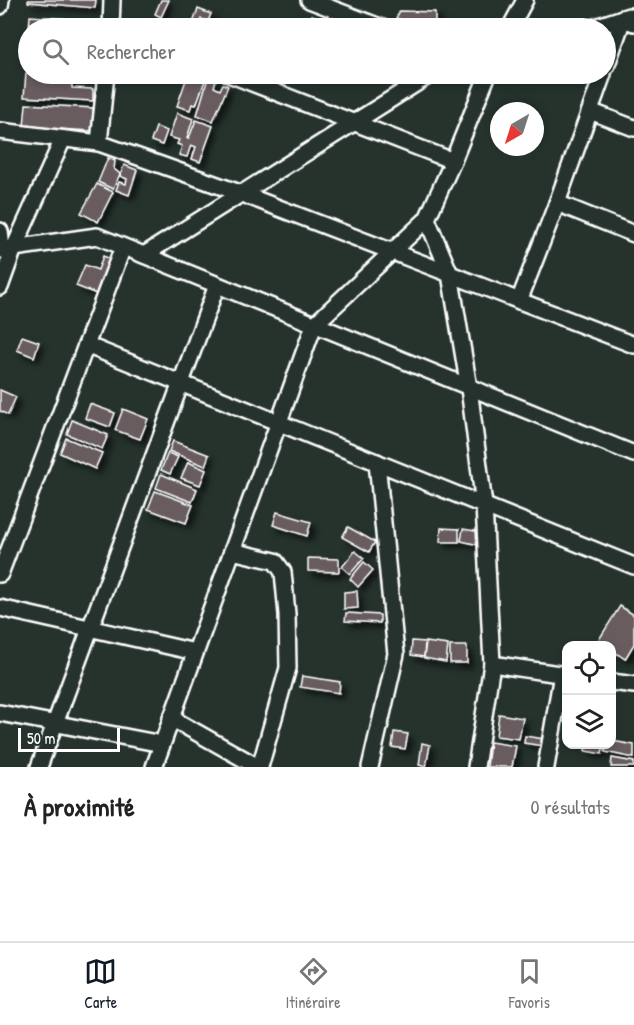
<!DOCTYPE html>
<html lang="fr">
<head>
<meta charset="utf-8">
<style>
	:root { --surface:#fff; --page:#f2f2f2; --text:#222; --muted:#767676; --line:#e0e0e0; --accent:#111827 }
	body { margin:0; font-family:"Patrick Hand",sans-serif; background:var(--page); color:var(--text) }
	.controls { position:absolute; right:18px; bottom:18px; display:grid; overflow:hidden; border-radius:12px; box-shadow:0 3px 9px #0003 }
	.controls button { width:54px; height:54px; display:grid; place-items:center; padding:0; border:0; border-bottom:2px solid var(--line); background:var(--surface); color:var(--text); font:30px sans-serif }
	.compass { position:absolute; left:490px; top:102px; width:54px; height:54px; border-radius:50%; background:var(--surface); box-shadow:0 3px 9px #0003; rotate:219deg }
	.scale { position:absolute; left:18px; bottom:15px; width:102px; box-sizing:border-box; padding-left:6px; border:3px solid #fff; border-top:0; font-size:16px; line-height:21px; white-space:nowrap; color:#fff; -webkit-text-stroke:4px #26332d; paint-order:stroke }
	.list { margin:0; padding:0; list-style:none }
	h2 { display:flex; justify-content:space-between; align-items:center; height:78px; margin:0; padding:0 24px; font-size:26px }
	h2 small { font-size:20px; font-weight:400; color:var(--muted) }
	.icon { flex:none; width:33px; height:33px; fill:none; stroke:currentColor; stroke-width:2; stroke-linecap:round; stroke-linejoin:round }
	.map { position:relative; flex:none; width:634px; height:767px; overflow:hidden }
	.search { position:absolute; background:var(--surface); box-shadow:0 3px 9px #0003; left:18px; right:18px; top:18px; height:66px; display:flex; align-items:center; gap:15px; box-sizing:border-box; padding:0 21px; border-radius:33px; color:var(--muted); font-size:22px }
	.sheet { height:174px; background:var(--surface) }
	nav { display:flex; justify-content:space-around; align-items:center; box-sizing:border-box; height:84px; border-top:2px solid var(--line); background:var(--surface); font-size:16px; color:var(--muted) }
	nav a { display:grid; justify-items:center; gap:3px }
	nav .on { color:var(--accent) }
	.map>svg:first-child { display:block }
	.building { fill:#675c5f; stroke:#fff; stroke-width:1.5; filter:url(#shadow) }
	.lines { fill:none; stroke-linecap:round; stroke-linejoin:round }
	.minor-casing { stroke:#fff; stroke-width:20 }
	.minor { stroke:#26332d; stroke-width:15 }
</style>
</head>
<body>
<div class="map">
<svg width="634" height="767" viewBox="0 0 634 767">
	<defs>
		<filter id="shadow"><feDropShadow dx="5" dy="5" stdDeviation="3" flood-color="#0009"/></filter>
	</defs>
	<rect width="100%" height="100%" fill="#26332d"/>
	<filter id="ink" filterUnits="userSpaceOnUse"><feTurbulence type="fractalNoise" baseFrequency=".0167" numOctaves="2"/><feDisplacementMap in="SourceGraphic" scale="12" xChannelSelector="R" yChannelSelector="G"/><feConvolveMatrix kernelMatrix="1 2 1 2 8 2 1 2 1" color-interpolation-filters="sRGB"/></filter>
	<g filter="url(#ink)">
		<g class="building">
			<polygon points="28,0 96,0 95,8 28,2"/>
			<polygon points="161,0 169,0 161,17 155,14"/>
			<polygon points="198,9 211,14 208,21 201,19 199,25 193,23"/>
			<polygon points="400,11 435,12 435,28 424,28 396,18"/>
			<polygon points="312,15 325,20 322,28 301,28 304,21 308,23"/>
			<polygon points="30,16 71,19 70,28 29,28"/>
			<polygon points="26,73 72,76 72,88 93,89 93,101 24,97"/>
			<polygon points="188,74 196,74 194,79 200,80 202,74 207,75 196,105 192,104 190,110 177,106"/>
			<polygon points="208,78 216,80 214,87 220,90 223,84 228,86 213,121 197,115"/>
			<polygon points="26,104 93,108 92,131 24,127"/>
			<polygon points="177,113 193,119 187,138 189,138 196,120 213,126 200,162 192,159 196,147 191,145 187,157 179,155 182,146 177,144 179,140 169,137"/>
			<polygon points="156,127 167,131 162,145 151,141"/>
			<polygon points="108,158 115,161 114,169 120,174 113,189 98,182"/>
			<polygon points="124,165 137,170 129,195 116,190 119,182 126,184 127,179 120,176"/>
			<polygon points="97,184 113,192 98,222 81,213"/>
			<polygon points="103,256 113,260 99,295 76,286 85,265 98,270"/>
			<polygon points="22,336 39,342 34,357 17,350"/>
			<polygon points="0,390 16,397 8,415 0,411"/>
			<polygon points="90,404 115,413 110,427 85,418"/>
			<polygon points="123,409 148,419 140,439 115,430"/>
			<polygon points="72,420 108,435 102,449 67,434"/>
			<polygon points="66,438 102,453 95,469 60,453"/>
			<polygon points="173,441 209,455 205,466 169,451"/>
			<polygon points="168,453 178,457 170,474 161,470"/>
			<polygon points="188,462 206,470 200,485 181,478"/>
			<polygon points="161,474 197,489 192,502 156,488"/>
			<polygon points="155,491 193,505 186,523 148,509"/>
			<polygon points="277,512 311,522 307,536 273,525"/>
			<polygon points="348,527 375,542 369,552 342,537"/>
			<polygon points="441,528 459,529 459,542 440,542"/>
			<polygon points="463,529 481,532 479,545 461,541"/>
			<polygon points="355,551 364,558 350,574 342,567"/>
			<polygon points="308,558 339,559 339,572 308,571"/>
			<polygon points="364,562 373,570 358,587 350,579"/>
			<polygon points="357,591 358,608 344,609 344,592"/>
			<polygon points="620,606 634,615 634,644 625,659 612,650 612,646 605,646 598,641"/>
			<polygon points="346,613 380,615 380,623 345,621"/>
			<polygon points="412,641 425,642 424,657 411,655"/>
			<polygon points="426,642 448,645 446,662 424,658"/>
			<rect x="450" y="646" width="17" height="17"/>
			<polygon points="302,676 340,682 339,693 300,687"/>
			<polygon points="499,714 523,718 519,739 496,736"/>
			<polygon points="394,732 408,734 405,749 392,747"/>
			<polygon points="525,736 544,739 543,746 524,743"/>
			<polygon points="612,741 634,745 634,758 605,752 606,744 612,744"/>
			<polygon points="490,742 516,746 512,767 487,767"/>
			<polygon points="422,743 430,745 426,767 419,765"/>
			<polygon points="586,744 604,744 602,754 585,751"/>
			<polygon points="612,758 634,762 634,767 611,767"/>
		</g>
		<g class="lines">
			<g class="minor-casing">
				<g id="minor">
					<polyline points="309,0 383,28"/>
					<polyline points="0,6 1,0"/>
					<polyline points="111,28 112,0"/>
					<polyline points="510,28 525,0"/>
					<polyline points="592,28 629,16"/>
					<polyline points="606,67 623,19 634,23"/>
					<polyline points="229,74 453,161"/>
					<polyline points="590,111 634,128"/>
					<polyline points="0,131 99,143 240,193 634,345"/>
					<polyline points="99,143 106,74"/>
					<polyline points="557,203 634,234"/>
					<polyline points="427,219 450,274 469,388 484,505 492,664 476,767"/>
					<polyline points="0,231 2,249"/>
					<polyline points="0,250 97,236 634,454"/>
					<polyline points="144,255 431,74"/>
					<polyline points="0,287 14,248 63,139"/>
					<polyline points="519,301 557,203 603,74"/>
					<polyline points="86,345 634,566"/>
					<polyline points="232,551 275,561 283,572 287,614 288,668 260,767"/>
					<polyline points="0,574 123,247"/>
					<polyline points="0,608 195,652"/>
					<polyline points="492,664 566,675"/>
					<polyline points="612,682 634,685"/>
					<polyline points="0,713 162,744"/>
					<polyline points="171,718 258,767"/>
					<polyline points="39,767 217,285"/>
					<polyline points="154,767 314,325 427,219 453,161 488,74"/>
					<polyline points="370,767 396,654 377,462"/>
					<polyline points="546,767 562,674"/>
				</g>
			</g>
			<use href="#minor" class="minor"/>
		</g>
	</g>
</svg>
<div class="controls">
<button><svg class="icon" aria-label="locate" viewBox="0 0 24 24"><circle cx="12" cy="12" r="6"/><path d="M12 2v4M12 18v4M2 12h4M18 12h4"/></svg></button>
<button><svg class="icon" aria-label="layers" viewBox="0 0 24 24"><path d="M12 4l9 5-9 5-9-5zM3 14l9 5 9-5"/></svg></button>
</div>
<svg class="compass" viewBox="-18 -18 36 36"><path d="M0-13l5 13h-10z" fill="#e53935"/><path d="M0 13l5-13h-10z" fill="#767676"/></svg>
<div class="scale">50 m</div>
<div class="search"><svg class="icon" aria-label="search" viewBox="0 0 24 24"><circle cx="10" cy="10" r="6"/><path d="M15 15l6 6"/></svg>Rechercher</div>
</div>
<section class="sheet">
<h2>À proximité<small>0 résultats</small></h2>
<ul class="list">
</ul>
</section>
<nav>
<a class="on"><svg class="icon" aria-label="map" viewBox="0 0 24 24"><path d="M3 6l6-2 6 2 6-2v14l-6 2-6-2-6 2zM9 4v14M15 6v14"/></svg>Carte</a>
<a><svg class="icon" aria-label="directions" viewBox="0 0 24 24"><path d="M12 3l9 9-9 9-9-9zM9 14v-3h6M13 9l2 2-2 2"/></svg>Itinéraire</a>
<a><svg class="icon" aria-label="saved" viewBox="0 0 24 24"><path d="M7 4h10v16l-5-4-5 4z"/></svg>Favoris</a>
</nav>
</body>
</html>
